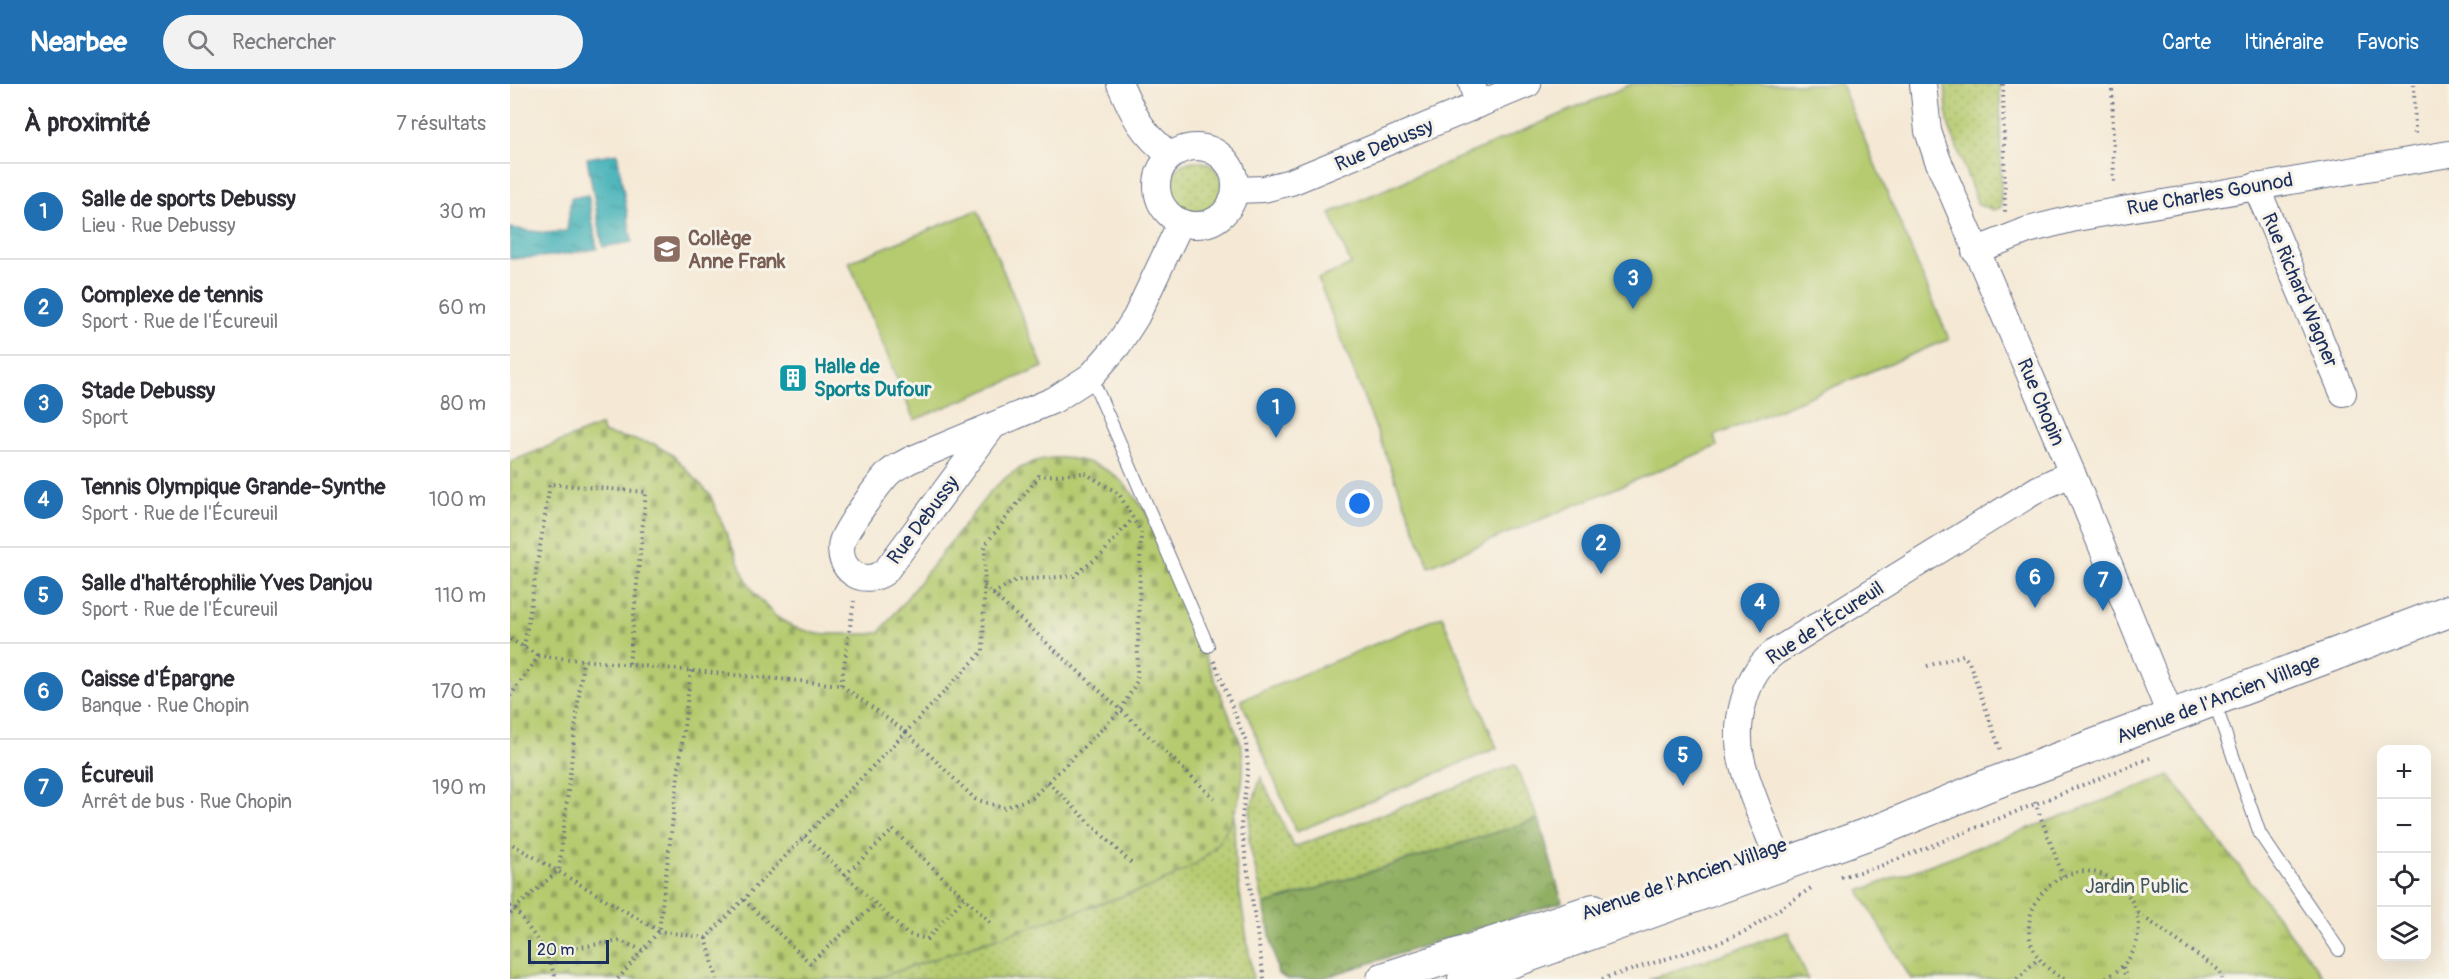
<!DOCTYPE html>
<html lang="fr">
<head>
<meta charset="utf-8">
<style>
	:root { --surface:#fff; --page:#f2f2f3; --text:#2b2b33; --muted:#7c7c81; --line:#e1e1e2; --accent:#1f6fb2 }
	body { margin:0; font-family:Pangolin,sans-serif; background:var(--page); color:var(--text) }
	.controls { position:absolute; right:18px; bottom:18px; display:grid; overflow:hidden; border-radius:12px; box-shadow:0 6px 24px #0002 }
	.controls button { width:54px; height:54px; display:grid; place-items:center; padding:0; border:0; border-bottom:2px solid var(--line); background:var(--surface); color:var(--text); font:30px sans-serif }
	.scale { position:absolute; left:18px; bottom:15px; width:81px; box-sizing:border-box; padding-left:6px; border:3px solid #1b2f5e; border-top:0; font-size:16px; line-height:21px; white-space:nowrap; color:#1b2f5e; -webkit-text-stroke:4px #f7f3e8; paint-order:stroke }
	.you { position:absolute; left:850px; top:420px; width:21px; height:21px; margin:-15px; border:4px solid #fff; border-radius:50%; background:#1a73e8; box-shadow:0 0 0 9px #1a73e833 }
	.badge { display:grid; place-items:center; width:39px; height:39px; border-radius:50%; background:var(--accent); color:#fff; font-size:20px; font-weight:700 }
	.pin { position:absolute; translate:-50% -50px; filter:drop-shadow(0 2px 3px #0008) }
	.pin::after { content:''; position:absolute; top:32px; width:21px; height:18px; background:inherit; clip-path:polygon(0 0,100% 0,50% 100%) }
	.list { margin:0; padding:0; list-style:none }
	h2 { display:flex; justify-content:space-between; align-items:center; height:78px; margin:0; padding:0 24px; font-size:26px }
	h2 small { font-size:20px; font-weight:400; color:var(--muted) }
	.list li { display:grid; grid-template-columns:39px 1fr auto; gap:18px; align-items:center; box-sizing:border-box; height:96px; padding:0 24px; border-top:2px solid var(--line) }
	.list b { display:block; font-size:22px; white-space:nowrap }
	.list p { margin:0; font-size:20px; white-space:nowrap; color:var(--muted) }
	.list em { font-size:20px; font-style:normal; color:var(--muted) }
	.icon { flex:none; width:33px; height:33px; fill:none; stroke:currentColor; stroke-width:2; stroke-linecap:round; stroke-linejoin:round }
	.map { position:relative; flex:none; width:1939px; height:895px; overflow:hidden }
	header { display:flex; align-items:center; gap:36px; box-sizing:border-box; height:84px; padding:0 30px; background:var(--accent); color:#fff }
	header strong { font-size:28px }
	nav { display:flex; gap:33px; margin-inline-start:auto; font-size:21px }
	.search { width:420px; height:54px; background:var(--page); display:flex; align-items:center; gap:15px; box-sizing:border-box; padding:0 21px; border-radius:33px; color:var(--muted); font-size:22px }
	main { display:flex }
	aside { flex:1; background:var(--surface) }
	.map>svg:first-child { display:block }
	.grass { fill:url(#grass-dots); stroke:#687d67; stroke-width:1.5 }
	.forest { fill:url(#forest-crowns); stroke:#566f60; stroke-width:1.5 }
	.cemetery { fill:url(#cemetery-stones); stroke:#687d67; stroke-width:1.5 }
	.park { fill:url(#park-tufts); stroke:#687d67; stroke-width:1.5 }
	.garden { fill:#b6cb70; stroke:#687d67; stroke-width:1.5 }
	.water { fill:url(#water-ripples); stroke:#2d708a; stroke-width:1.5 }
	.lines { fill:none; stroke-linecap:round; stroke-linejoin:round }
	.service-casing { stroke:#677088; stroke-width:14 }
	.minor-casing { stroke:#677088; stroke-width:28 }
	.tertiary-casing { stroke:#677088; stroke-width:34 }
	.path { stroke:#677088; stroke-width:4; stroke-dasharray:1.5 4.5; stroke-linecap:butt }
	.service { stroke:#fff; stroke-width:12 }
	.minor { stroke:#fff; stroke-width:26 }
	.tertiary { stroke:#fff; stroke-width:32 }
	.labels { text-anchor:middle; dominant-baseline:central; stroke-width:6; stroke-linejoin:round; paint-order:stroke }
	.street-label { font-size:20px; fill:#1b2f5e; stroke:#f7f3e8 }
	.education-label { font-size:20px; font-weight:bold; fill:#785e54; stroke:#f7f3e8; text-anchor:start }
	.culture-label { font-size:20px; font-weight:bold; fill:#0d838f; stroke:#f7f3e8; text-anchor:start }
	.park-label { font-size:20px; fill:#425662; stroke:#f7f3e8 }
</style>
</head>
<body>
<header>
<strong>Nearbee</strong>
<div class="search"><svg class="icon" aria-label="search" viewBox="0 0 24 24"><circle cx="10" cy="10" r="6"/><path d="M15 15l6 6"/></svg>Rechercher</div>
<nav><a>Carte</a><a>Itinéraire</a><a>Favoris</a></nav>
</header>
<main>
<aside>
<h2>À proximité<small>7 résultats</small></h2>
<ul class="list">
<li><span class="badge">1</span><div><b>Salle de sports Debussy</b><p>Lieu · Rue Debussy</p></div><em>30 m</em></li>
<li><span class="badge">2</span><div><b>Complexe de tennis</b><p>Sport · Rue de l'Écureuil</p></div><em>60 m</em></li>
<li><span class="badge">3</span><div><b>Stade Debussy</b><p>Sport</p></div><em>80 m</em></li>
<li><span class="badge">4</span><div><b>Tennis Olympique Grande-Synthe</b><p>Sport · Rue de l'Écureuil</p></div><em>100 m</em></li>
<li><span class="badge">5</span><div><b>Salle d'haltérophilie Yves Danjou</b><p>Sport · Rue de l'Écureuil</p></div><em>110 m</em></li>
<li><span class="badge">6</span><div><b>Caisse d'Épargne</b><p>Banque · Rue Chopin</p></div><em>170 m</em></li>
<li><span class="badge">7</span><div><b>Écureuil</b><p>Arrêt de bus · Rue Chopin</p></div><em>190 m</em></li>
</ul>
</aside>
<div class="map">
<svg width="1939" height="895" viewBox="0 0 1939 895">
	<defs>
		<pattern id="grass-dots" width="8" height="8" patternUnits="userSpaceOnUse" patternTransform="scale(1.5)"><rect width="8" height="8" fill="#b6cb70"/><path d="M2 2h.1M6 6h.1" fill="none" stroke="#93a55f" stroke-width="1.8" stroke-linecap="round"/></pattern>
		<pattern id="forest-crowns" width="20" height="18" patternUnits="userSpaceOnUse" patternTransform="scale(1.5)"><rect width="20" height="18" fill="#90af62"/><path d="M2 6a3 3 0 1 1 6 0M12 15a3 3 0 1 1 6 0" fill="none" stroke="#758f54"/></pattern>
		<pattern id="cemetery-stones" width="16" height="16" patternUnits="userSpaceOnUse" patternTransform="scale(1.5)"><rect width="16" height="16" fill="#b6cb70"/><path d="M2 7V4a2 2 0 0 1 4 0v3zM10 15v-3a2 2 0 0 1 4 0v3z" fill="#93a55f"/></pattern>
		<pattern id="park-tufts" width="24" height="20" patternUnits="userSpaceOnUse" patternTransform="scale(1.5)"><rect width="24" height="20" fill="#b6cb70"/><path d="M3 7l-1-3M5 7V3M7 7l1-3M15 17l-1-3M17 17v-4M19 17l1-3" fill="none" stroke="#93a55f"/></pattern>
		<pattern id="water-ripples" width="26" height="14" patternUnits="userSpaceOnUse" patternTransform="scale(1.5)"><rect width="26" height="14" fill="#3fb0b7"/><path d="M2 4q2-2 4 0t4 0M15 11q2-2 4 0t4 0" fill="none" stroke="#349098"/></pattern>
	</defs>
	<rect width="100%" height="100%" fill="#f7f3e8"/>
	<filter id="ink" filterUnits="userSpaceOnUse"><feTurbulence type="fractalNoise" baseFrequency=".0167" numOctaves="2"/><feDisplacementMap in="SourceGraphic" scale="12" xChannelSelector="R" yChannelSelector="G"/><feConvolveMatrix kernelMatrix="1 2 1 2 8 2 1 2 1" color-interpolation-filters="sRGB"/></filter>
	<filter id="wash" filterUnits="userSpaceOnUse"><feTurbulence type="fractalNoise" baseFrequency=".008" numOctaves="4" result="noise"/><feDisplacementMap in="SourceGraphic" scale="24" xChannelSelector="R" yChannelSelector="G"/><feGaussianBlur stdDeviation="1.35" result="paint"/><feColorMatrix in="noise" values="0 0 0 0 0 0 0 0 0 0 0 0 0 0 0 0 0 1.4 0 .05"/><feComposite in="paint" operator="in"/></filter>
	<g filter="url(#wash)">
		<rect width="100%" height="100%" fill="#f5e9d5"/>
		<g class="grass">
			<polygon points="1435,0 1490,0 1491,123 1484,126 1468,121 1438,39"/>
			<circle cx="686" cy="103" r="26"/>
			<polygon points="1005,681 1029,735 754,821 739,759 740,727 751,693 784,763"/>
			<polygon points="724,733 725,777 743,895 364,895 646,801 688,778 706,762"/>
		</g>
		<polygon class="forest" points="1029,735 1052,818 810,895 777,895 768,890 754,821"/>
		<path class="cemetery" d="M 91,341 L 93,349 L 144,360 L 164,372 L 200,411 L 234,491 L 244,509 L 265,532 L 283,543 L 308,550 L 361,550 L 370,548 L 481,407 C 492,396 504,386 519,380 C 546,367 590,376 611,397 C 620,405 627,417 635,426 L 731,660 C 739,702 724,748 691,776 C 678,786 661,793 646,801 L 364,895 L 0,895 L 0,378 Z"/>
		<g class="park">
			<polygon points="1660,692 1815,895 1401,895 1349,807"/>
			<polygon points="1278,848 1298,895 1139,895"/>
		</g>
		<g class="garden">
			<polygon points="1122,0 1331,0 1439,255 1204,352 1207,362 919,482 808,195 841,181 820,129"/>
			<polygon points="468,126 533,283 404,336 339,178"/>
			<polygon points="932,532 987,664 786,748 731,616"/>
		</g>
		<g class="water">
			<polygon points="107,69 122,158 93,163 77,74"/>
			<polygon points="78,111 87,165 42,172 0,175 0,144 37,149 57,147 61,114"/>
		</g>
	</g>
	<g filter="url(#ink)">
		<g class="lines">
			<g class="service-casing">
				<g id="service">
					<polyline points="581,292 698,562"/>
					<polyline points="1704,617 1750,750 1829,866"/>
				</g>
			</g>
			<g class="minor-casing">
				<g id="minor">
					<path d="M 610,0 C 625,34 631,48 661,72"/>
					<polyline points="962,0 968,21"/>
					<polyline points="1413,0 1418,47 1427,74 1562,389 1661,633"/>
					<circle cx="686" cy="102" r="39"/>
					<polyline points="1746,102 1833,309"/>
					<polyline points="726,106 754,105 781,98 1018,0"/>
					<polyline points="1465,167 1518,146 1566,134 1939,70"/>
					<path d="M 483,342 L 375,488 C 352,504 326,485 332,458 C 335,446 370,397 380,388 C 386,383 393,380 400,376 L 544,316 L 581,292 L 608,261 L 626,233 L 671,138"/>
					<path d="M 1271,782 C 1259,749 1238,707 1231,673 C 1224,638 1235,590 1265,568 L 1528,405 L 1562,389"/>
				</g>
			</g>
			<g class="tertiary-casing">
				<g id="tertiary">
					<polyline points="873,895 1084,826"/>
					<polyline points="954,895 1377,743 1476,702 1939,527"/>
				</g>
			</g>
			<g class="path">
				<polyline points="1493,0 1495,128"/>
				<polyline points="1602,0 1604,102"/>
				<polyline points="1904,0 1905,50"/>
				<polygon points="575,389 609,410 631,448 627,597 611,626 522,714 493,724 465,715 396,648 473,567 475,461 529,392"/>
				<polyline points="474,502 611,626 704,714"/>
				<polyline points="483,510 506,496 564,492 592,470 623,434"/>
				<polyline points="0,555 29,572"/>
				<polyline points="14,563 40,400 136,408 119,581"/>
				<polyline points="704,577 736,658 738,684 731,741 754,895"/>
				<polyline points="1417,582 1453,571 1459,578 1490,665"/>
				<polyline points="331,601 344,517"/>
				<polyline points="0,612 29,572 331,601 396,648 196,854 149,847 0,759"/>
				<polyline points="538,698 623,781"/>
				<polyline points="1525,718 1553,792"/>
				<polyline points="295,752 397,850 417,855 454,814"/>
				<polyline points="335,791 383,746 480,838"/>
				<polyline points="1331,793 1368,783 1640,674"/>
				<polyline points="234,816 300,879 366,820"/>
				<polyline points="0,822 5,825 36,868 110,857 132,866"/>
				<polyline points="0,829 49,786 73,576"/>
				<polyline points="1628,829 1710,887 1712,895"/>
				<polyline points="196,854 207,895"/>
				<polyline points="36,868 46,895"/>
				<polyline points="1613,883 1616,895"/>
				<polyline points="108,895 149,847 181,586"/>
				<polyline points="1092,895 1213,857 1235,848 1301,804"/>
				<polyline points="1507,895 1528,875"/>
				<path d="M 1554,895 C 1470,850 1556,746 1613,805 C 1625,818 1631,834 1628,851 C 1625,872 1611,888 1592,895"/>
			</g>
			<use href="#service" class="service"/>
			<use href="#minor" class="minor"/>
			<use href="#tertiary" class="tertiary"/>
		</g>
	</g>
	<defs>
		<g id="school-square" transform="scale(1.5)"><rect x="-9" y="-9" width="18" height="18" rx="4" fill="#8d6e63" stroke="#f7f3e8"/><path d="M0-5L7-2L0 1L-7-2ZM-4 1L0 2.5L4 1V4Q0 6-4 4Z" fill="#fff"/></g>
		<g id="building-square" transform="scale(1.5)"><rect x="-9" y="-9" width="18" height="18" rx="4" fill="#0f9aa8" stroke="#f7f3e8"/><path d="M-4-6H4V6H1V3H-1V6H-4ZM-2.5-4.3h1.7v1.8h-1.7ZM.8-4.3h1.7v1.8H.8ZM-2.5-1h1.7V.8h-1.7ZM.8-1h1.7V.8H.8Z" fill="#fff"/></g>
	</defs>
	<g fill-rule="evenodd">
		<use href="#school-square" x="157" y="165"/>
		<use href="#building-square" x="283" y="294"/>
	</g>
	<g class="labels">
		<g class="street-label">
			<text transform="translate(874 61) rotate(-23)">Rue Debussy</text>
			<text transform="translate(1700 110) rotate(-10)">Rue Charles Gounod</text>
			<text transform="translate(1790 206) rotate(67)">Rue Richard Wagner</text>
			<text transform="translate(1531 318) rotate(67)">Rue Chopin</text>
			<text transform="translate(413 436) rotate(-53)">Rue Debussy</text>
			<text transform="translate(1315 539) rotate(-33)">Rue de l'Écureuil</text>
			<text transform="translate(1708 615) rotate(-21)">Avenue de l'Ancien Village</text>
			<text transform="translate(1174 795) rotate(-19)">Avenue de l'Ancien Village</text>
		</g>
		<g class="education-label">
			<text x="178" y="154">Collège<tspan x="178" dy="23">Anne Frank</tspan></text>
		</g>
		<g class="culture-label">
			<text x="304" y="282">Halle de<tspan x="304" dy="23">Sports Dufour</tspan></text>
		</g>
		<g class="park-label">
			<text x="1627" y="802">Jardin Public</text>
		</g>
	</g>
</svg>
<div class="controls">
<button>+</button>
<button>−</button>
<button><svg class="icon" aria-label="locate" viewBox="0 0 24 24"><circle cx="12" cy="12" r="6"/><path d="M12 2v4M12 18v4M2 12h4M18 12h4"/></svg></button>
<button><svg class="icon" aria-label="layers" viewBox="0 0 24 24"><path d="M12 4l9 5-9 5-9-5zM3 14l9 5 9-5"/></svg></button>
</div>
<div class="scale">20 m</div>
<div class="you"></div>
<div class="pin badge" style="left:766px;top:354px">1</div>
<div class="pin badge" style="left:1091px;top:490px">2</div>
<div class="pin badge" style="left:1123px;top:225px">3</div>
<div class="pin badge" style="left:1250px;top:549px">4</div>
<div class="pin badge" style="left:1173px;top:702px">5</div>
<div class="pin badge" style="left:1525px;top:524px">6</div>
<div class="pin badge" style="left:1593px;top:527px">7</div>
</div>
</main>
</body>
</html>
